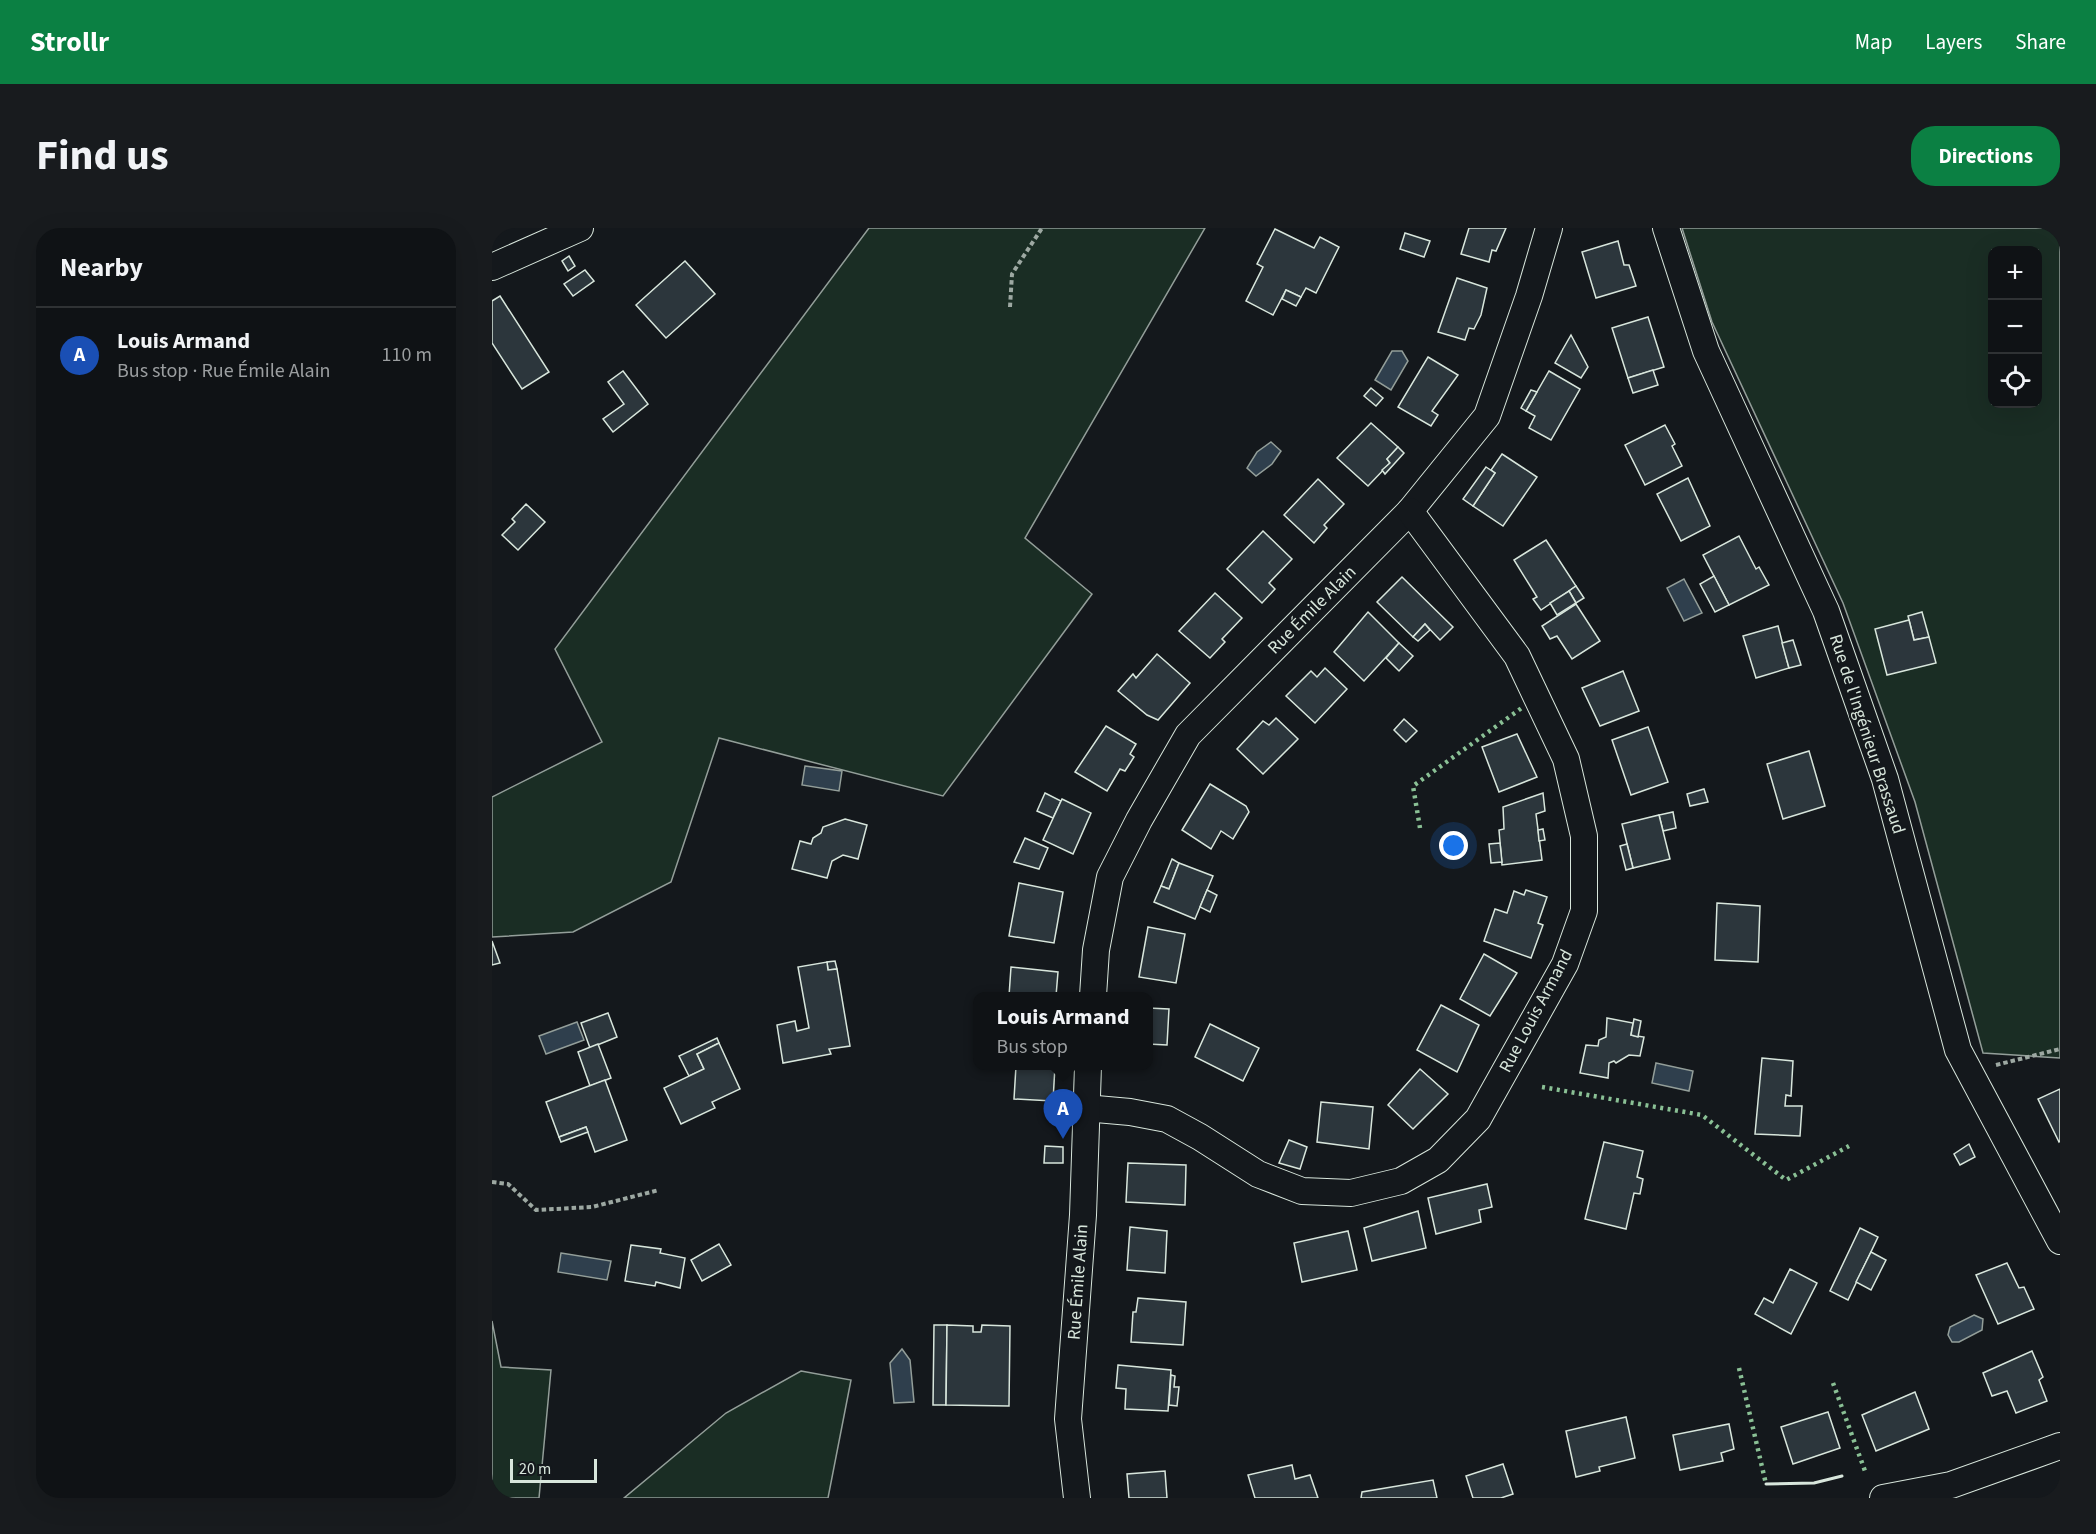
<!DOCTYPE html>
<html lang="en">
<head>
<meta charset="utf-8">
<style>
	:root { --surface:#0f1215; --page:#181b1e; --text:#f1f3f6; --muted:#9b9ea0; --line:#2f3234; --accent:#0b8043 }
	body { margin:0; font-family:"Source Sans 3",sans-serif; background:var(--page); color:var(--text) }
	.controls { position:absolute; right:18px; top:18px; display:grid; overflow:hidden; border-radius:12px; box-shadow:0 6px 24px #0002 }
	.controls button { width:54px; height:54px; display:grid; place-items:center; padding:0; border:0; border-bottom:2px solid var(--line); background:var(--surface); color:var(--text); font:30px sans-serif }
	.scale { position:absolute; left:18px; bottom:15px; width:87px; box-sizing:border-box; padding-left:6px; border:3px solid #d8e6dc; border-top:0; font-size:16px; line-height:21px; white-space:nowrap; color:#d8e6dc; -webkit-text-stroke:4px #14181c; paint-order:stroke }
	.you { position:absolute; left:962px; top:618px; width:21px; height:21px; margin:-15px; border:4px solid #fff; border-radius:50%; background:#1a73e8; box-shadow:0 0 0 9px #1a73e833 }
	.badge { display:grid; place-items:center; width:39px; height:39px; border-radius:50%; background:var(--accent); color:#fff; font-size:20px; font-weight:700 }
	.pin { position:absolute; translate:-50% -50px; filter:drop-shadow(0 2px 3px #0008) }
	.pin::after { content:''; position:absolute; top:32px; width:21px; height:18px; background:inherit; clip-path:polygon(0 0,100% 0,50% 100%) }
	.popup { position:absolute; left:481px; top:764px; width:180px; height:78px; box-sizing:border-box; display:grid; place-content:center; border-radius:12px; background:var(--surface); filter:drop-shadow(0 2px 4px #0005); font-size:20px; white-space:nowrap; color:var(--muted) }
	.popup b { font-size:22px; color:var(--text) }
	.popup::after { content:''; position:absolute; left:50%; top:100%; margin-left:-12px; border:12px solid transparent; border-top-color:var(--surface) }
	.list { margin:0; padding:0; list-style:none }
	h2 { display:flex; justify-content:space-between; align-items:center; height:78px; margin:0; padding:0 24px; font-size:26px }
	h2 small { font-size:20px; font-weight:400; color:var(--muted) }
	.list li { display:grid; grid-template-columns:39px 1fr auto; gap:18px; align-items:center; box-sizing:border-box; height:96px; padding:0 24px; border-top:2px solid var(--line) }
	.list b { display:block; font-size:22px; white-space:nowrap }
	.list p { margin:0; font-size:20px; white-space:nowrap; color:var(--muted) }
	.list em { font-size:20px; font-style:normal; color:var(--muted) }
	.icon { flex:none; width:33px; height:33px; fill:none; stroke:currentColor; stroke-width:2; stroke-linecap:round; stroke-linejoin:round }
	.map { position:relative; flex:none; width:1568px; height:1270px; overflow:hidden; border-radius:24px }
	header { display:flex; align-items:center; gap:36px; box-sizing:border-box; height:84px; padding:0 30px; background:var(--accent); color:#fff }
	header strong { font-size:28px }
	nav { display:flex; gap:33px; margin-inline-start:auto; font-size:21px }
	.intro { display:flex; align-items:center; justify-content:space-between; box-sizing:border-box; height:144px; padding:0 36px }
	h1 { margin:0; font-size:42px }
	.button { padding:15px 27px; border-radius:24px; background:var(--accent); color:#fff; font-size:21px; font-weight:700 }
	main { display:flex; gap:36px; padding:0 36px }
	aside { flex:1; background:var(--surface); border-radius:24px; box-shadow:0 6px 24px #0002 }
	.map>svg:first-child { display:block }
	.green { fill:#1a2d24; stroke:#939e99; stroke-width:1.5; fill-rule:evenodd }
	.water { fill:#2f3f4d; stroke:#939e99; stroke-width:1.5 }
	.building { fill:#2c363c; stroke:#d8e6dc; stroke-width:1.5 }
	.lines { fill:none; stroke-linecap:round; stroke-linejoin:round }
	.minor-casing { stroke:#d8e6dc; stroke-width:28 }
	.path { stroke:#9da8a2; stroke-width:4; stroke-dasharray:4.5 3; stroke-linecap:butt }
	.minor { stroke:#14181c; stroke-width:26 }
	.hedge { stroke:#8ac095; stroke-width:4.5; stroke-dasharray:3 4.5; stroke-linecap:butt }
	.wall { stroke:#d8e6dc; stroke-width:3 }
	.labels { text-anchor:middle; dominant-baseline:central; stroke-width:4.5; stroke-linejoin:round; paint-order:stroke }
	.street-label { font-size:18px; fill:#d8e6dc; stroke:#14181c }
</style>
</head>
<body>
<header>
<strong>Strollr</strong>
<nav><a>Map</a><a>Layers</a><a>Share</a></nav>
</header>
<div class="intro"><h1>Find us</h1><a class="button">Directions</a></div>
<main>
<aside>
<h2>Nearby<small></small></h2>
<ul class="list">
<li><span class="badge" style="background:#1a4fb4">A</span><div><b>Louis Armand</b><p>Bus stop · Rue Émile Alain</p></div><em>110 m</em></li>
</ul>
</aside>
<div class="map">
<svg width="1568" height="1270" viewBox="0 0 1568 1270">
	<rect width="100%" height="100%" fill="#14181c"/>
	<g class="green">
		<polygon points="377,0 713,0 533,310 600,366 451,568 227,510 179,654 81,704 0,709 0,569 110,514 63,421"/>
		<path d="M 1190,0 L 1568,0 L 1568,830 L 1491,825 L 1423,574 L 1351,375 L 1220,94 ZM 1500,22 L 1546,22 L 1546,176 L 1500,176 Z"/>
		<polygon points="0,1093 9,1139 59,1142 47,1270 0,1270"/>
		<polygon points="309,1143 359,1152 336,1270 132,1270 234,1185"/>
	</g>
	<g class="water">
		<polygon points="900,123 910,123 916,133 899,162 883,152"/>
		<polygon points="779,214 789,223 780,236 764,248 755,240 765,224"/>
		<polygon points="1192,351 1210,385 1192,393 1175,360"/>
		<polygon points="313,538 350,543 347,563 310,557"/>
		<polygon points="85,794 92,812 54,826 47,808"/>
		<polygon points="1164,835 1201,843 1197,863 1160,855"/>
		<polygon points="69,1025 119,1033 115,1052 66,1044"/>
		<polygon points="1482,1087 1491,1091 1490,1102 1467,1114 1460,1114 1456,1107 1458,1099"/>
		<polygon points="410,1121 418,1132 422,1174 402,1175 398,1135"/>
	</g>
	<g class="building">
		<polygon points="977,0 1014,0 1004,23 1000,22 997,34 969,26"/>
		<polygon points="783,1 822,20 828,9 847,19 824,65 814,60 809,69 794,62 781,87 754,73 771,39 765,36"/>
		<polygon points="913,5 938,13 932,29 908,21"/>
		<polygon points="1126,13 1132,37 1137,37 1144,58 1104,70 1090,24"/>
		<polygon points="77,28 83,38 76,43 70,33"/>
		<polygon points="193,33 223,66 174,110 144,77"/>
		<polygon points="93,42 102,53 81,68 72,56"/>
		<polygon points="965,50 995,60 989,87 982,101 977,100 973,112 946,104"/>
		<polygon points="794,62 809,69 804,78 790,71"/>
		<polygon points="8,68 57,144 30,161 0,115 0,73"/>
		<polygon points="1156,89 1172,139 1136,150 1120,100"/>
		<polygon points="1079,107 1096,139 1089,150 1063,135"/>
		<polygon points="936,129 966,147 940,183 946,187 939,198 906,179"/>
		<polygon points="1161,142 1166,157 1141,165 1136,150"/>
		<polygon points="131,143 156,176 121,204 111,191 132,176 116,154"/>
		<polygon points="1057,143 1088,161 1059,212 1037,200 1043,188 1034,183"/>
		<polygon points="879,160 891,170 884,178 872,168"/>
		<polygon points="1039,162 1045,164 1034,183 1029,180"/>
		<polygon points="879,195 906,219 895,231 898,235 876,258 845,230"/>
		<polygon points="1173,197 1183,216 1180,218 1190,238 1153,257 1133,217"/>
		<polygon points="906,219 912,225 893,246 890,242 898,235 895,231"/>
		<polygon points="1010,226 1045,249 1011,298 981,278 1003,245 999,242"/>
		<polygon points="994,239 1003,245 981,278 971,271"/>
		<polygon points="1196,250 1218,298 1189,313 1165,266"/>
		<polygon points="826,251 852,276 832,297 835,300 822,315 792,287"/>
		<polygon points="34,276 53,294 26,322 10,307 23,294 20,291"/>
		<polygon points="771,303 800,331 777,355 783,361 770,375 735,341"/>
		<polygon points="1247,308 1264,341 1267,339 1277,357 1237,377 1211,327"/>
		<polygon points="1054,312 1084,358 1049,382 1041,371 1045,369 1022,332"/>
		<polygon points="1222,348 1237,377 1223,384 1208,356"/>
		<polygon points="910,349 961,399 948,412 933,396 921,409 885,374"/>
		<polygon points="1084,358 1092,370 1084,375 1077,363"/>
		<polygon points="1077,363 1084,375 1065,387 1058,375"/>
		<polygon points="723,365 750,390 730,411 733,414 718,430 687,403"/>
		<polygon points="1084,376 1108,413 1080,431 1065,408 1058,411 1050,398"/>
		<polygon points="876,384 907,415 872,453 842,424"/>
		<polygon points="1430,384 1437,409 1422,412 1416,388"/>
		<polygon points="1417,392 1422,412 1437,409 1444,435 1395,447 1383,401"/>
		<polygon points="933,396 938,402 926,413 921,409"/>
		<polygon points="1286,398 1297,440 1264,450 1251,408"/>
		<polygon points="1301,412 1309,437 1297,440 1290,415"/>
		<polygon points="907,415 921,428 907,443 894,430"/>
		<polygon points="665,426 698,455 666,492 655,487 626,463 641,446 644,450"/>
		<polygon points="833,440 855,461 823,495 794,468 819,443 825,449"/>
		<polygon points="1131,443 1147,483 1108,498 1090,460"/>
		<polygon points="784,490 806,511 771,546 745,521 771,493 777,497"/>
		<polygon points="912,491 925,503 914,514 902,502"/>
		<polygon points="614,498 644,516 638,526 642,529 633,543 628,541 615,563 583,544"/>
		<polygon points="1156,499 1176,554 1139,567 1120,512"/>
		<polygon points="1025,506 1045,549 1007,564 990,519"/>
		<polygon points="1317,523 1333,578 1291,591 1275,536"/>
		<polygon points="718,556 754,578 757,584 741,611 729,603 719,621 690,602"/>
		<polygon points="1212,561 1216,574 1198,578 1195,566"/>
		<polygon points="553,565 569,573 561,590 545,583"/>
		<polygon points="1051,565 1053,583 1044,586 1050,632 1010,637 1007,602 1012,601 1011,579"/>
		<polygon points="570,571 599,585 581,626 551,612"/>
		<polygon points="1181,584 1184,600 1171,603 1167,587"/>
		<polygon points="1167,587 1178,631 1141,640 1130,596"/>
		<polygon points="353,591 375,597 366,631 351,627 340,633 335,650 300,641 308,613 319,616 321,610 329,605 331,599"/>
		<polygon points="1051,601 1053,612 1047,613 1046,602"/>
		<polygon points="533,610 556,620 547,641 522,634"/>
		<polygon points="1008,615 1010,634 999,635 997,616"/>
		<polygon points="1135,616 1141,640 1134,642 1128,618"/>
		<polygon points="680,631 687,635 677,661 669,658"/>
		<polygon points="687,635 721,648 703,691 662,674 669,658 677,661"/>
		<polygon points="527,655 571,664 562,715 517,708"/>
		<polygon points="715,662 725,667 718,684 708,679"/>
		<polygon points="1034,662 1055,669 1046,695 1051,697 1039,730 992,713 1003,681 1015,685 1022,663 1032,667"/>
		<polygon points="1225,675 1268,678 1266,734 1223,732"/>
		<polygon points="656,699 693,706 684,755 647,749"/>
		<polygon points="0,713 8,735 0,737"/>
		<polygon points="992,726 1025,745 998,788 968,771"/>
		<polygon points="343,733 345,741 336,742 335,734"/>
		<polygon points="335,734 336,742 345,741 358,818 337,821 339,826 291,835 285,797 303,793 305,803 317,800 306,739"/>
		<polygon points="519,739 566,744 564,768 517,768"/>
		<polygon points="949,777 987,797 965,844 925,822"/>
		<polygon points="656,780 677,781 675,817 656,816"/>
		<polygon points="116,785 125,809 98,820 89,795"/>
		<polygon points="1115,790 1141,795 1139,807 1152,809 1148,828 1137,827 1124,835 1122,833 1117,835 1116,850 1088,845 1094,817 1106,818 1107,812 1114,809"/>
		<polygon points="1142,791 1149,793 1146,809 1139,807"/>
		<polygon points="718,796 767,820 751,853 703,829"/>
		<polygon points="225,810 227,815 205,826 212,841 197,848 187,828"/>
		<polygon points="227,815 248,861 220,874 223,880 189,896 172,860 212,841 205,826"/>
		<polygon points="106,816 119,850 98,858 86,824"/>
		<polygon points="1270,830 1301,833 1299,868 1294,867 1293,878 1310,878 1308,908 1263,906"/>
		<polygon points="524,838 563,838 561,873 522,871"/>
		<polygon points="928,841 956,866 921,901 896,877"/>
		<polygon points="113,852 135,912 103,924 94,899 67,909 54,874"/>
		<polygon points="1568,861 1568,913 1567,914 1546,871"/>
		<polygon points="829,874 881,879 877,921 825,914"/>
		<polygon points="94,899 96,904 69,914 67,909"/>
		<polygon points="797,912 815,919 808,941 787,935"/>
		<polygon points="1112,914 1151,923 1145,949 1151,951 1148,966 1142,965 1134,1001 1093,991"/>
		<polygon points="1477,916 1483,929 1468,937 1462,926"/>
		<polygon points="553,918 571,919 571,935 552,935"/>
		<polygon points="636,935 694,937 693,977 634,974"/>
		<polygon points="995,956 1000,979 987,982 989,994 944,1006 936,970"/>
		<polygon points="926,983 934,1020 880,1033 872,1000"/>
		<polygon points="638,999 675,1003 673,1045 635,1042"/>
		<polygon points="1368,1000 1386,1009 1356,1072 1338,1063"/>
		<polygon points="856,1003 865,1042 810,1054 802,1015"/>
		<polygon points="227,1016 239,1037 210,1053 199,1032"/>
		<polygon points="139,1017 169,1021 168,1025 193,1030 188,1060 164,1054 163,1058 133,1053"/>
		<polygon points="1379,1024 1394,1032 1379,1062 1364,1054"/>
		<polygon points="1515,1035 1527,1060 1532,1059 1542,1081 1506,1096 1484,1047"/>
		<polygon points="1298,1041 1325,1055 1299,1106 1263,1086 1272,1070 1281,1075"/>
		<polygon points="646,1070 694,1074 691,1117 639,1114 641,1084 644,1084"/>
		<polygon points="442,1097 455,1097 454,1177 441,1177"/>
		<polygon points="455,1097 481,1098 481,1104 489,1104 490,1097 518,1098 517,1178 454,1177"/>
		<polygon points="1540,1123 1551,1149 1547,1152 1555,1173 1524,1185 1515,1163 1500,1168 1491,1145"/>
		<polygon points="626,1137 679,1142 676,1183 633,1181 634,1161 624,1160"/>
		<polygon points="679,1147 683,1148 682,1159 687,1159 685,1178 677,1177"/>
		<polygon points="1423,1164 1437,1201 1384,1223 1370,1187"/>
		<polygon points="1336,1184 1348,1220 1301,1236 1289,1199"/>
		<polygon points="1134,1189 1143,1230 1107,1239 1108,1243 1084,1249 1074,1203"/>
		<polygon points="1237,1196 1242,1221 1229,1225 1231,1233 1188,1242 1181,1207"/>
		<polygon points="1011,1236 1021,1266 1009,1270 981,1270 974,1248"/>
		<polygon points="800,1237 803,1251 818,1247 826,1270 763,1270 756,1247"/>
		<polygon points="673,1243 675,1270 637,1270 635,1246"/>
		<polygon points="941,1252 945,1270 869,1270 870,1264"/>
	</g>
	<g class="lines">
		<g class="minor-casing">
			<g id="minor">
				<polyline points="1174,0 1214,123 1334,383 1393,551 1466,822 1568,1013"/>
				<polyline points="0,39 88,0"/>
				<polyline points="601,768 604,722 618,649 647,592 696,507 918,283 995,188 1037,68 1057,0"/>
				<polyline points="593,880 638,884 675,891 708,909 766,946 810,963 859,965 909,953 946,932 986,891 1073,736 1092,683 1092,608 1074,531 1025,428 918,283"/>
				<polyline points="585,1270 576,1191 591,987 596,838"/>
				<polyline points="1391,1270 1459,1257 1568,1218"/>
			</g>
		</g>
		<g class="path">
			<polyline points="518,79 520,46 550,0"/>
			<polyline points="1504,837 1568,821"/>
			<polyline points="0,954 16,956 44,982 100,979 167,962"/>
		</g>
		<use href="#minor" class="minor"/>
		<g class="hedge">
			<polyline points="928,600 921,558 1031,479"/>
			<polyline points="1050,859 1210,887 1294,952 1357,918"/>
			<polyline points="1247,1140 1274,1256"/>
			<polyline points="1341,1155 1373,1243"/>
		</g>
		<polyline class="wall" points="1274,1256 1322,1255 1350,1248"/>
	</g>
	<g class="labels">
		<g class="street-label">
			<text transform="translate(820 382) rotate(-45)">Rue Émile Alain</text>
			<text transform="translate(1375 506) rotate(72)">Rue de l'Ingénieur Brassaud</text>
			<text transform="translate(1044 783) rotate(-62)">Rue Louis Armand</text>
			<text transform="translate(586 1054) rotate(-86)">Rue Émile Alain</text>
		</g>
	</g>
</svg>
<div class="controls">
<button>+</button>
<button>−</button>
<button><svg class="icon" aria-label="locate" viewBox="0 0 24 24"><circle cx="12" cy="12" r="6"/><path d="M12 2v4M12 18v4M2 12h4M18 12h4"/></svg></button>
</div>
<div class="scale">20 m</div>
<div class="you"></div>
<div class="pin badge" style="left:571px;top:911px;background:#1a4fb4">A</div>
<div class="popup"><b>Louis Armand</b>Bus stop</div>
</div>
</main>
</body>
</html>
